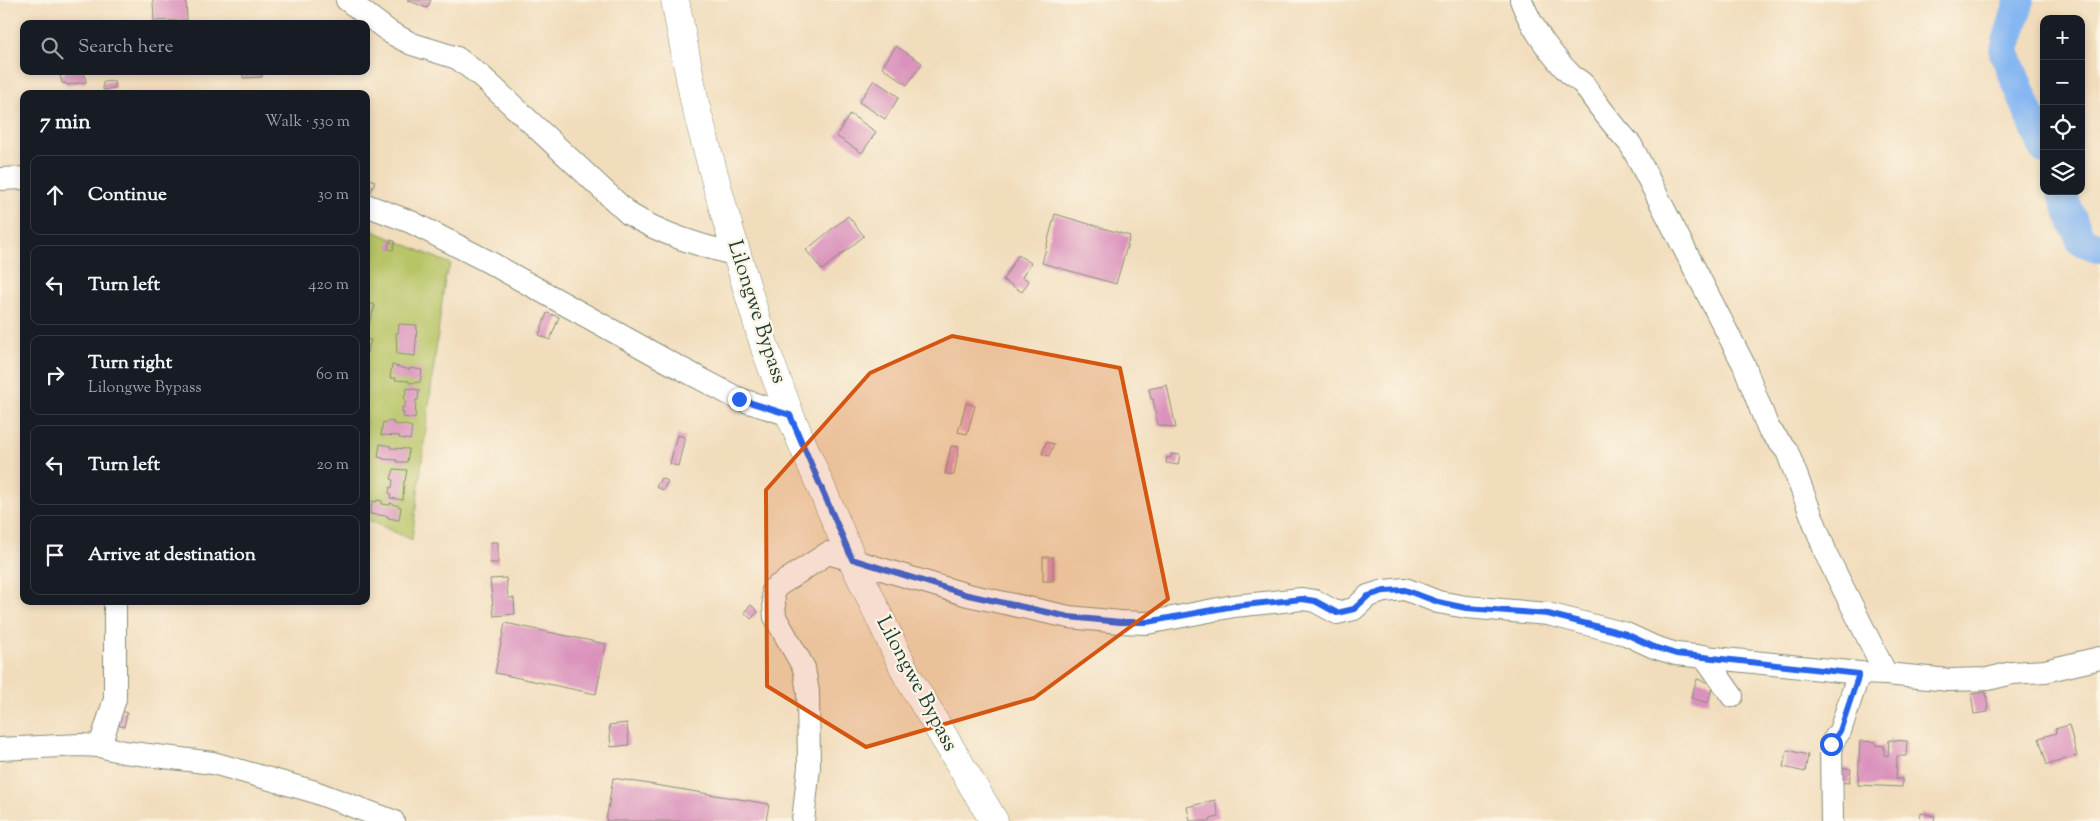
<!DOCTYPE html>
<html lang="en">
<head>
<meta charset="utf-8">
<style>
	:root { --surface:#171b24; --page:#242831; --text:#f1f3f6; --muted:#9ea1a6; --line:#363941 }
	body { margin:0; font-family:"Sorts Mill Goudy",serif; background:var(--page); color:var(--text) }
	.controls { position:absolute; right:15px; top:15px; display:grid; overflow:hidden; border-radius:10px; box-shadow:0 2px 8px #0003 }
	.controls button { width:45px; height:45px; display:grid; place-items:center; padding:0; border:0; border-bottom:1px solid var(--line); background:var(--surface); color:var(--text); font:25px sans-serif }
	.stop { position:absolute; width:15px; height:15px; margin:-11px; border:4px solid #2563eb; border-radius:50%; background:#fff }
	.stop.end { background:#2563eb; border-color:#fff; box-shadow:0 1px 5px #0008 }
	.list { margin:0; padding:0; list-style:none }
	h2 { display:flex; justify-content:space-between; align-items:center; height:65px; margin:0; padding:0 20px; font-size:21px }
	h2 small { font-size:16px; font-weight:400; color:var(--muted) }
	.list li { display:grid; grid-template-columns:32px 1fr auto; gap:15px; align-items:center; box-sizing:border-box; height:80px; margin:0 10px 10px; padding:0 10px; border:1px solid var(--line); border-radius:10px }
	.list b { display:block; font-size:19px; white-space:nowrap }
	.list p { margin:0; font-size:16px; white-space:nowrap; color:var(--muted) }
	.list em { font-size:16px; font-style:normal; color:var(--muted) }
	.icon { flex:none; width:28px; height:28px; fill:none; stroke:currentColor; stroke-width:2; stroke-linecap:round; stroke-linejoin:round }
	.map { position:relative; flex:none; width:2100px; height:821px; overflow:hidden }
	.search { position:absolute; background:var(--surface); box-shadow:0 2px 8px #0003; left:20px; top:20px; width:350px; height:55px; display:flex; align-items:center; gap:12px; box-sizing:border-box; padding:0 18px; border-radius:10px; color:var(--muted); font-size:19px }
	.panel { position:absolute; background:var(--surface); box-shadow:0 2px 8px #0003; left:20px; top:90px; width:350px; height:515px; border-radius:10px }
	.map>svg:first-child { display:block }
	.green { fill:#b8c466; stroke:#6c804d }
	.lines { fill:none; stroke-linecap:round; stroke-linejoin:round }
	.river { stroke:#86b7f2; stroke-width:30 }
	.building { fill:#da92bc }
	.minor-casing { stroke:#888d78; stroke-width:24 }
	.major-casing { stroke:#888d78; stroke-width:29 }
	.minor { stroke:#fff; stroke-width:22 }
	.major { stroke:#fff; stroke-width:28 }
	.route { stroke:#2563eb; stroke-width:6 }
	.marked { fill:#d45610; fill-opacity:0.2; stroke:#d45610; stroke-width:4; stroke-linejoin:round }
	.labels { text-anchor:middle; dominant-baseline:central; stroke-width:4.5; stroke-linejoin:round; paint-order:stroke }
	.street-label { font-size:21px; fill:#1f3d34; stroke:#fcf5e5 }
</style>
</head>
<body>
<div class="map">
<svg width="2100" height="821" viewBox="0 0 2100 821">
	<rect width="100%" height="100%" fill="#fcf5e5"/>
	<filter id="ink" filterUnits="userSpaceOnUse"><feTurbulence type="fractalNoise" baseFrequency=".02" numOctaves="2"/><feDisplacementMap in="SourceGraphic" scale="10" xChannelSelector="R" yChannelSelector="G"/><feConvolveMatrix kernelMatrix="1 2 1 2 8 2 1 2 1" color-interpolation-filters="sRGB"/></filter>
	<filter id="wash" filterUnits="userSpaceOnUse"><feTurbulence type="fractalNoise" baseFrequency=".0096" numOctaves="4" result="noise"/><feDisplacementMap in="SourceGraphic" scale="20" xChannelSelector="R" yChannelSelector="G"/><feGaussianBlur stdDeviation="1.12" result="paint"/><feColorMatrix in="noise" values="0 0 0 0 0 0 0 0 0 0 0 0 0 0 0 0 0 1.4 0 .05"/><feComposite in="paint" operator="in"/></filter>
	<g filter="url(#wash)">
		<rect width="100%" height="100%" fill="#f1ddbc"/>
		<polygon class="green" points="366,228 451,264 445,278 412,540 366,519"/>
		<g class="lines">
			<g class="river">
				<polyline points="2020,0 2004,52 2044,149"/>
				<polyline points="2061,191 2081,241 2100,248"/>
			</g>
		</g>
		<g id="blocks">
			<g class="building">
				<polygon points="153,0 186,0 187,20 154,21"/>
				<polygon points="407,0 431,0 427,8"/>
				<polygon points="896,46 922,63 907,85 882,67"/>
				<polygon points="64,71 84,71 86,82 67,85 66,83 62,83 60,75 65,74"/>
				<polygon points="243,71 262,71 262,77 243,78"/>
				<polygon points="874,80 899,97 885,119 859,102"/>
				<polygon points="114,81 115,88 103,90 103,82"/>
				<polygon points="850,114 876,132 862,153 836,136"/>
				<polygon points="366,178 375,181 370,194 366,193"/>
				<polygon points="1055,214 1130,236 1116,284 1042,263"/>
				<polygon points="848,216 864,236 822,270 806,250"/>
				<polygon points="390,240 395,241 393,250 388,249"/>
				<polygon points="1018,255 1031,263 1022,277 1029,281 1022,292 1003,280"/>
				<polygon points="366,302 375,305 368,328 366,328"/>
				<polygon points="547,313 559,317 550,340 539,335"/>
				<polygon points="399,324 417,325 415,356 397,354 396,333 398,333"/>
				<polygon points="366,339 371,340 367,353 366,353"/>
				<polygon points="392,365 410,370 410,368 422,370 420,382 409,383 409,381 395,380 396,378 390,378"/>
				<polygon points="1167,385 1176,428 1158,425 1153,399 1151,399 1149,389"/>
				<polygon points="407,388 419,390 418,400 416,400 415,419 403,417 404,413 402,413 402,407 405,407 405,399 404,399"/>
				<polygon points="966,403 975,406 967,434 958,432"/>
				<polygon points="388,421 394,422 393,424 401,425 402,424 412,427 410,440 399,438 400,436 381,435 383,422 387,423"/>
				<polygon points="677,435 685,437 678,466 670,464"/>
				<polygon points="1046,442 1054,444 1049,456 1042,454"/>
				<polygon points="380,444 391,446 390,448 409,449 407,462 397,462 397,460 383,459 383,458 378,457"/>
				<polygon points="951,446 959,447 954,475 945,474"/>
				<polygon points="1171,454 1180,455 1178,465 1166,463 1167,457 1171,458"/>
				<polygon points="394,469 407,470 405,481 404,481 403,500 390,498 391,494 389,493 390,487 392,488 393,480 391,479"/>
				<polygon points="661,478 668,481 663,490 656,487"/>
				<polygon points="377,500 382,501 382,504 390,505 390,503 401,507 399,520 388,518 388,516 370,514 372,501 376,502"/>
				<polygon points="491,542 498,542 498,563 490,563"/>
				<rect x="1043" y="557" width="10" height="24"/>
				<polygon points="506,578 508,598 514,598 515,614 494,616 490,579"/>
				<polygon points="751,605 758,612 751,619 744,612"/>
				<polygon points="505,623 606,644 596,694 495,673"/>
				<polygon points="1697,679 1713,684 1708,703 1691,698"/>
				<polygon points="1986,692 1988,712 1974,714 1971,694"/>
				<polygon points="119,710 127,713 124,727 115,724"/>
				<polygon points="627,723 629,745 611,747 609,725"/>
				<polygon points="2069,725 2077,756 2047,765 2039,738 2056,733 2055,729"/>
				<polygon points="1889,740 1907,741 1906,756 1897,756 1896,779 1902,779 1902,787 1858,785 1860,741 1876,742 1875,745 1884,746 1884,755 1888,756"/>
				<polygon points="1787,750 1808,755 1805,772 1783,767"/>
				<polygon points="1839,767 1851,769 1849,783 1837,782"/>
				<polygon points="613,778 769,804 766,821 606,821"/>
				<polygon points="1215,800 1219,817 1210,819 1211,821 1190,821 1187,807"/>
				<polygon points="1921,813 1935,816 1934,821 1920,821"/>
			</g>
		</g>
	</g>
	<g filter="url(#ink)">
		<use href="#blocks" fill-opacity="0" stroke="#888d78" stroke-width="1"/>
		<g class="lines">
			<g class="minor-casing">
				<g id="minor">
					<path d="M 347,0 L 391,33 L 412,44 L 457,58 L 481,76 L 629,214 C 663,235 699,245 737,255"/>
					<path d="M 1521,0 C 1531,27 1551,55 1572,76 C 1576,79 1581,81 1584,85 C 1598,106 1614,126 1631,145 L 1744,365 L 1768,428 L 1787,451 L 1827,556 L 1886,674"/>
					<polyline points="0,179 24,178"/>
					<polyline points="366,205 411,222 489,262 667,361 739,399 790,415"/>
					<polyline points="1704,656 1732,696"/>
					<polyline points="100,746 115,699 115,601"/>
					<polyline points="0,749 80,745 100,746 124,752 213,763 312,791 393,821"/>
					<polyline points="803,821 809,767 808,692 804,668 775,617 773,589 828,553 968,595 1069,617 1120,622 1147,623 1234,606 1302,599 1315,601 1337,613 1354,609 1368,596 1384,591 1405,589 1438,602 1466,607 1548,614 1626,634 1654,647 1676,654 1859,673 1886,674 1949,680 1988,679 2012,673 2045,671 2100,658"/>
					<polyline points="1832,821 1831,744 1840,731 1859,673"/>
				</g>
			</g>
			<g class="major-casing">
				<polyline id="major" points="675,0 695,104 723,208 765,348 790,415 852,559 908,677 994,821"/>
			</g>
			<use href="#minor" class="minor"/>
			<use href="#major" class="major"/>
		</g>
	</g>
	<g class="lines" filter="url(#ink)">
		<polyline class="route" points="739,399 790,415 852,559 968,595 1069,617 1120,622 1147,622 1234,606 1302,599 1315,601 1337,613 1354,609 1368,596 1384,591 1405,590 1438,602 1466,608 1548,614 1626,634 1654,647 1676,654 1859,674 1840,731 1831,744"/>
	</g>
	<path class="marked" d="M 952,336 L 1120,368 L 1168,599 L 1034,698 L 866,747 L 767,686 L 766,490 L 870,373 Z"/>
	<g class="labels">
		<g class="street-label">
			<text transform="translate(756 312) rotate(72)">Lilongwe Bypass</text>
			<text transform="translate(916 684) rotate(62)">Lilongwe Bypass</text>
		</g>
	</g>
</svg>
<div class="controls">
<button>+</button>
<button>−</button>
<button><svg class="icon" aria-label="locate" viewBox="0 0 24 24"><circle cx="12" cy="12" r="6"/><path d="M12 2v4M12 18v4M2 12h4M18 12h4"/></svg></button>
<button><svg class="icon" aria-label="layers" viewBox="0 0 24 24"><path d="M12 4l9 5-9 5-9-5zM3 14l9 5 9-5"/></svg></button>
</div>
<div class="stop" style="left:1831px;top:744px"></div>
<div class="stop end" style="left:739px;top:399px"></div>
<div class="search"><svg class="icon" aria-label="search" viewBox="0 0 24 24"><circle cx="10" cy="10" r="6"/><path d="M15 15l6 6"/></svg>Search here</div>
<section class="panel">
<h2>7 min<small>Walk · 530 m</small></h2>
<ul class="list">
<li><svg class="icon" aria-label="ahead" viewBox="0 0 24 24"><path d="M12 20V5M6 11l6-6 6 6"/></svg><div><b>Continue</b></div><em>30 m</em></li>
<li><svg class="icon" aria-label="left" viewBox="0 0 24 24"><path d="M17 20v-9H6M10 6l-5 5 5 5"/></svg><div><b>Turn left</b></div><em>420 m</em></li>
<li><svg class="icon" aria-label="right" viewBox="0 0 24 24"><path d="M7 20v-9h11M14 6l5 5-5 5"/></svg><div><b>Turn right</b><p>Lilongwe Bypass</p></div><em>60 m</em></li>
<li><svg class="icon" aria-label="left" viewBox="0 0 24 24"><path d="M17 20v-9H6M10 6l-5 5 5 5"/></svg><div><b>Turn left</b></div><em>20 m</em></li>
<li><svg class="icon" aria-label="arrive" viewBox="0 0 24 24"><path d="M6 21V4h12l-3 4 3 4H6"/></svg><div><b>Arrive at destination</b></div></li>
</ul>
</section>
</div>
</body>
</html>
